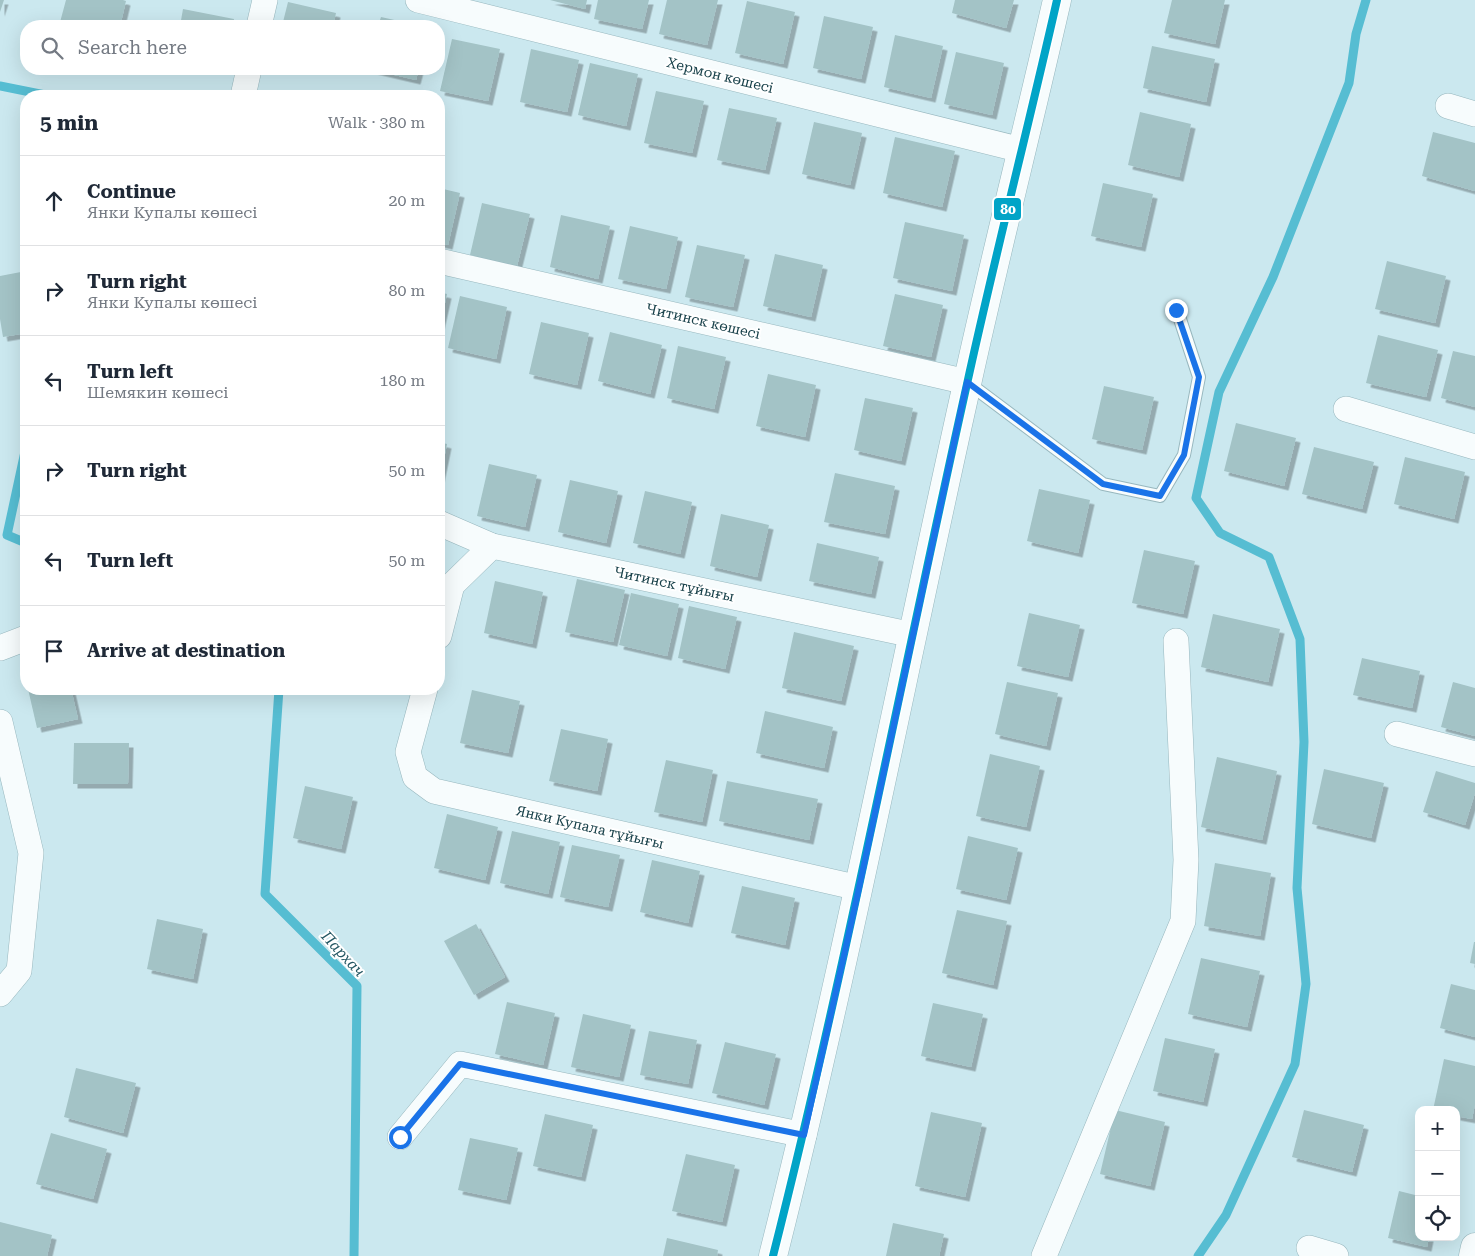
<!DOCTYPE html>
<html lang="en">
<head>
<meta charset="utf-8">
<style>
	:root { --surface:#fff; --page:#f2f2f3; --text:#1f2937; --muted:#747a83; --line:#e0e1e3 }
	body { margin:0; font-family:"Roboto Serif",serif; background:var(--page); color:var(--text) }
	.controls { position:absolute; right:15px; bottom:15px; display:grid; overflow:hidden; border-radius:10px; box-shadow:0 5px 20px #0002 }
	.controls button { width:45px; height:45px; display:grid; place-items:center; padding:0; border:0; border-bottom:1px solid var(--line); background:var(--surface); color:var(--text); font:25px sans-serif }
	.stop { position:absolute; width:15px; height:15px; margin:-11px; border:4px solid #1a73e8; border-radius:50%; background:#fff }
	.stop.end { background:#1a73e8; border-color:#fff; box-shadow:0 1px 5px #0008 }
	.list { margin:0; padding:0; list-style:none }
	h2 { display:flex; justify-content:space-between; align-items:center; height:65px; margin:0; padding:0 20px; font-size:21px }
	h2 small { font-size:16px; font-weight:400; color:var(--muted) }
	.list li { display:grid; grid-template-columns:32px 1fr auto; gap:15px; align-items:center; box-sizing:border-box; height:90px; padding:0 20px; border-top:1px solid var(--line) }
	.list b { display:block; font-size:19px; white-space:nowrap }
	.list p { margin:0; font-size:16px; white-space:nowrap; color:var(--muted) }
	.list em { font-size:16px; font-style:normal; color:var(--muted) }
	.icon { flex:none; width:28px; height:28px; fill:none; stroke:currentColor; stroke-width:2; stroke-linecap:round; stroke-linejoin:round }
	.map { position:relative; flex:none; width:1475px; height:1256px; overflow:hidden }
	.search { position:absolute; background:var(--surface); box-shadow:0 5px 20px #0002; left:20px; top:20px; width:425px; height:55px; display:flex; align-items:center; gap:12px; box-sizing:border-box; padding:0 18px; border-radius:20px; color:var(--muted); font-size:19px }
	.panel { position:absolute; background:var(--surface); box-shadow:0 5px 20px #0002; left:20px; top:90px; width:425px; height:605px; border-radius:20px }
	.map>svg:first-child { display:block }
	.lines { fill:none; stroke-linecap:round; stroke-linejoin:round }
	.stream { stroke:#56bdd2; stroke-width:9 }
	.building { fill:#a3c3c6; filter:url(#shadow) }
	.service-casing { stroke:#97b7be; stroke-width:14 }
	.minor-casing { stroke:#97b7be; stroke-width:26 }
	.tertiary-casing { stroke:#97b7be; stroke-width:29 }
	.secondary-casing { stroke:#97b7be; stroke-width:29 }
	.service { stroke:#f7fcfd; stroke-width:12 }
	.minor { stroke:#f7fcfd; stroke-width:25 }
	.tertiary { stroke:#f7fcfd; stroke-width:28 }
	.secondary { stroke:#f7fcfd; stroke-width:28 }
	.bus-1-casing { stroke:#fff; stroke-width:11 }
	.bus-1 { stroke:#01a4c7; stroke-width:8 }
	.route { stroke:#1a73e8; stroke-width:6 }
	.labels { text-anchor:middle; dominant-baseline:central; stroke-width:4; stroke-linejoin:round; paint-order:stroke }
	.street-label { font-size:14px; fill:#174049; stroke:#fff }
	.water-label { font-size:15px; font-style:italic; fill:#245763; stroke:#fff }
	.line-badge { stroke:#fff; stroke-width:2 }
	.badge-label { font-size:14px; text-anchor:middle; font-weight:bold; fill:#fff }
</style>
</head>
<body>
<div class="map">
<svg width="1475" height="1256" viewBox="0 0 1475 1256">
	<defs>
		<filter id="shadow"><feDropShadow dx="4.5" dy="4.5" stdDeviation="0" flood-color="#0004"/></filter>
	</defs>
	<rect width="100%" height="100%" fill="#cbe8ef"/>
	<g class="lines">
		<g class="stream">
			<polyline points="0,86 50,96"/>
			<polyline points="26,447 7,535 26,543"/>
			<polyline points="279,689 265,894 357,986 354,1256"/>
			<polyline points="1198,1256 1226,1215 1295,1064 1306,984 1297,888 1304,742 1300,639 1269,557 1220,533 1196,498 1219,392 1273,277 1349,83 1356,34 1366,0"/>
		</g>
	</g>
	<g class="building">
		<polygon points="0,0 4,0 0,12"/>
		<polygon points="66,0 123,0 126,1 120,26 59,26"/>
		<polygon points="550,0 587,0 585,9"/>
		<polygon points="598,0 649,0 642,29 594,19"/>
		<polygon points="667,0 718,0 707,45 659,34"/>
		<polygon points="955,0 1014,0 1006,28 952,13"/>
		<polygon points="1172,0 1225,0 1215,44 1164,33"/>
		<polygon points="747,1 795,12 783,64 735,53"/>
		<polygon points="288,2 336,13 333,26 282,26"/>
		<polygon points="183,9 234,19 233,26 180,26"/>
		<polygon points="824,16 873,27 861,79 813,68"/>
		<polygon points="381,17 417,25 417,26 378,26"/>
		<polygon points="895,35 943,46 931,98 884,87"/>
		<polygon points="452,39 500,49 488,101 440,91"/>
		<polygon points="1152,46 1215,59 1206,102 1143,88"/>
		<polygon points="531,49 579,60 567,112 520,102"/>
		<polygon points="956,52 1004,63 992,115 944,104"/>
		<polygon points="590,63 638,74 626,126 578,115"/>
		<polygon points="369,69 419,69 416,80"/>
		<polygon points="656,91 704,101 692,153 644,143"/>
		<polygon points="729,108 777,118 765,170 717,160"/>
		<polygon points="1140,112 1191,124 1179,177 1128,165"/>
		<polygon points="814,122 862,133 850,185 802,174"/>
		<polygon points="1433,132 1475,143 1475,191 1422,176"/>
		<polygon points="895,137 955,151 942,207 883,193"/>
		<polygon points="1103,183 1153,194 1141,247 1091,236"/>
		<polygon points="439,188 460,193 448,245 439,243"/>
		<polygon points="482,203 530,214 517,266 470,255"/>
		<polygon points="561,215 610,226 598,279 550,267"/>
		<polygon points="905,222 964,235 952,291 893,278"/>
		<polygon points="630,226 678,237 666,289 618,279"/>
		<polygon points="697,245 745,255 733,307 685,297"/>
		<polygon points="775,254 823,265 811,317 763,306"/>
		<polygon points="1387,261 1446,276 1435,323 1375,309"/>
		<polygon points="26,271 26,333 3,337 0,319 0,276"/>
		<polygon points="439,292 447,294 440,325 439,325"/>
		<polygon points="895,294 943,305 931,357 883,346"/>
		<polygon points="460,296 507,307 496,359 448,348"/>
		<polygon points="541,322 589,333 577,385 529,374"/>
		<polygon points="610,332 662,345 650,394 598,381"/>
		<polygon points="1378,335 1438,350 1426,397 1366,383"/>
		<polygon points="678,346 726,357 714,409 667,398"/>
		<polygon points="1453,351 1475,356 1475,407 1441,398"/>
		<polygon points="768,374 816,385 805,437 756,426"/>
		<polygon points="1104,386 1154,397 1142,450 1092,439"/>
		<polygon points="865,398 913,408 901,461 854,450"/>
		<polygon points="1236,423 1296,438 1284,486 1224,471"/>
		<polygon points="439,442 447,444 440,478 439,478"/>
		<polygon points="1314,447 1374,462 1362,509 1302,494"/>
		<polygon points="1405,457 1465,472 1454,519 1394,504"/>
		<polygon points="489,464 537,475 525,527 477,516"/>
		<polygon points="835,473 895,486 885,534 824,522"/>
		<polygon points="570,480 618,491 606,543 558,532"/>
		<polygon points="1039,489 1090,500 1078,553 1027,541"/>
		<polygon points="645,491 692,502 680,554 633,543"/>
		<polygon points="721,514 769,525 757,577 710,566"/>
		<polygon points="817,543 879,557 871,594 809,581"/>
		<polygon points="1144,550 1195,561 1183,614 1132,603"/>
		<polygon points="577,579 625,590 613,642 565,632"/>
		<polygon points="495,581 543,592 532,644 484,633"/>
		<polygon points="631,593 679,604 667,656 619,645"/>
		<polygon points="689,606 737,617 725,669 678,658"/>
		<polygon points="1029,613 1080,625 1068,677 1017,666"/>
		<polygon points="1213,614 1280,629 1268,682 1201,667"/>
		<polygon points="794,632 854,646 841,701 782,688"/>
		<polygon points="1362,658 1420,671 1412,708 1353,695"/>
		<polygon points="1007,682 1058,693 1046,746 995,734"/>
		<polygon points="1453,682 1475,688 1475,736 1441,727"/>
		<polygon points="28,689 71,689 78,719 37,728"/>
		<polygon points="472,690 520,701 508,753 460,743"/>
		<polygon points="765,711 833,727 824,768 756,753"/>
		<polygon points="561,729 608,739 597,791 549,781"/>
		<polygon points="74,743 129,743 128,784 73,784"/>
		<polygon points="990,754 1040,766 1026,827 976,816"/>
		<polygon points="1217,757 1277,771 1262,840 1201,827"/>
		<polygon points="666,760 713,770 702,822 654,812"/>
		<polygon points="1324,769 1384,783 1371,838 1312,824"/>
		<polygon points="1436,771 1475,783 1475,793 1465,825 1423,812"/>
		<polygon points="727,781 818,799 809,840 719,821"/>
		<polygon points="305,786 353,797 341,849 293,838"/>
		<polygon points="447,814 498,827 485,880 434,868"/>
		<polygon points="512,831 560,842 548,894 500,883"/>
		<polygon points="968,836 1018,848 1006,900 956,889"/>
		<polygon points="572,845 620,855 608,907 560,897"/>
		<polygon points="652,860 700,871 688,923 640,912"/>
		<polygon points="1215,863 1271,873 1260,936 1204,926"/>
		<polygon points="742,886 795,898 785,945 731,933"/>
		<polygon points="957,910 1007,921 993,985 942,973"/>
		<polygon points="157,919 203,929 193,979 147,969"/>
		<polygon points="476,924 505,977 474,995 444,941"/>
		<polygon points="1474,942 1475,942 1475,964 1470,963"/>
		<polygon points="1201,958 1260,971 1247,1027 1188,1014"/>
		<polygon points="1451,984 1475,990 1475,1037 1440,1028"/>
		<polygon points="507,1002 555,1013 543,1065 495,1054"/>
		<polygon points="933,1003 983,1014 971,1067 921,1056"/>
		<polygon points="583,1014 631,1025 619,1077 571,1067"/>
		<polygon points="649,1031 697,1040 688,1084 640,1075"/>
		<polygon points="1165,1038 1215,1049 1203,1102 1153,1091"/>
		<polygon points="725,1042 776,1054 764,1105 712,1093"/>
		<polygon points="1444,1059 1475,1066 1475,1104 1472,1119 1456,1116 1456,1110 1433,1110"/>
		<polygon points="76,1068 136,1083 123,1133 64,1117"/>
		<polygon points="1115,1110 1165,1122 1150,1186 1100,1174"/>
		<polygon points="1304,1110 1364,1125 1352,1172 1292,1157"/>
		<polygon points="931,1112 982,1123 965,1197 915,1186"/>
		<polygon points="545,1114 593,1125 581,1177 533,1166"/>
		<polygon points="51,1133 107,1149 93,1199 36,1184"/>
		<polygon points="470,1138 518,1148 506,1200 458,1190"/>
		<polygon points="686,1154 735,1165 722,1222 672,1211"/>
		<polygon points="1399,1191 1419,1196 1419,1237 1429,1237 1427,1247 1388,1238"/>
		<polygon points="0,1222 52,1235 47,1256 0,1256"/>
		<polygon points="893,1223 944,1234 939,1256 886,1256"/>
		<polygon points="667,1238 718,1250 717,1256 663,1256"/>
	</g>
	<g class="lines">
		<g class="service-casing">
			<polyline id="service" points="967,382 1103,484 1160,496 1184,455 1199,377 1177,310"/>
		</g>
		<g class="minor-casing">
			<g id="minor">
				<polyline points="418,0 1022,150"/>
				<polyline points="259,26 265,0"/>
				<polyline points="243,96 249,69"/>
				<polyline points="1448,106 1475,114"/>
				<polyline points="439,261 967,382"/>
				<polyline points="1346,409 1475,447"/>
				<polyline points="439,523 492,546 913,635"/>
				<polyline points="439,636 452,585 492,546"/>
				<polyline points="0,648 26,638"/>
				<polyline points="425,689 408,752 415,777 434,791 859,888"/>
				<polyline points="0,722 31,853 19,971 0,994"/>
				<polyline points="1397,734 1475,754"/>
				<polyline points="400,1137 460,1064 804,1135"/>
				<polyline points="1309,1248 1336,1256"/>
				<polyline points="1044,1256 1183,921 1186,860 1176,641"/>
			</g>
		</g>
		<g class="tertiary-casing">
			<polyline id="tertiary" points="1473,1256 1475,1247"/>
		</g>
		<g class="secondary-casing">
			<path id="secondary" d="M 773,1256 C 846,967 902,675 967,384 C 995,256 1028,128 1057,0"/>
		</g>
		<use href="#service" class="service"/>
		<use href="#minor" class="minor"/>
		<use href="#tertiary" class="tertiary"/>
		<use href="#secondary" class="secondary"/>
		<g class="bus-1-casing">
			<path id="bus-1" d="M 773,1256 C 846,967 902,675 967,384 C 995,256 1028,128 1057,0"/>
		</g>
		<use href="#bus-1" class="bus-1"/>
	</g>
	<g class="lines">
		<polyline class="route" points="400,1137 460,1064 804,1135 859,888 967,382 1103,484 1160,496 1184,455 1199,377 1176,310"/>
	</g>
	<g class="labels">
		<g class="street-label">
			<text transform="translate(720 75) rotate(14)">Хермон көшесі</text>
			<text transform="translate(703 321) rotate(13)">Читинск көшесі</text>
			<text transform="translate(674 584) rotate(12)">Читинск тұйығы</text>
			<text transform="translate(590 827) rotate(13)">Янки Купала тұйығы</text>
		</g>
		<g class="water-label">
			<text transform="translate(343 954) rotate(47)">Пархач</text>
		</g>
	</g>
	<rect class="line-badge" x="993" y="197" width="29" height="24" rx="5" fill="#01a4c7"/>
	<g class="badge-label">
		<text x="1008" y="214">80</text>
	</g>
</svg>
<div class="controls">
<button>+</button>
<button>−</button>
<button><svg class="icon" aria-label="locate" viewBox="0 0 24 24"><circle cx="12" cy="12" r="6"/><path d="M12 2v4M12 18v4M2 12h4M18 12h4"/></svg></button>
</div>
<div class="stop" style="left:400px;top:1137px"></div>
<div class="stop end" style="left:1176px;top:310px"></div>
<div class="search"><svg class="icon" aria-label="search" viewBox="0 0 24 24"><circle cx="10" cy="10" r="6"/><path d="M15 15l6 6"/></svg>Search here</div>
<section class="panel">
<h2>5 min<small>Walk · 380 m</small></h2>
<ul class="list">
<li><svg class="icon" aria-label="ahead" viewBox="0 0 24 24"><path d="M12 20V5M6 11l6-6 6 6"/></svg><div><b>Continue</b><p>Янки Купалы көшесі</p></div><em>20 m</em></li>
<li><svg class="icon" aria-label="right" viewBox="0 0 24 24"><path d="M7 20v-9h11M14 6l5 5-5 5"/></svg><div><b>Turn right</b><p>Янки Купалы көшесі</p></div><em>80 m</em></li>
<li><svg class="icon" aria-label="left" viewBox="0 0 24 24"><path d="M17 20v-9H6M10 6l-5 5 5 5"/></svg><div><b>Turn left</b><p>Шемякин көшесі</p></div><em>180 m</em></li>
<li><svg class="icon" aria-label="right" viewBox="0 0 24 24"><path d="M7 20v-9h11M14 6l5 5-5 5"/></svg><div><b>Turn right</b></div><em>50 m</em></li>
<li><svg class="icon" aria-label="left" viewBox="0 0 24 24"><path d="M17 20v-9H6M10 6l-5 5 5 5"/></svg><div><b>Turn left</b></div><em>50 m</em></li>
<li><svg class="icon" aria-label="arrive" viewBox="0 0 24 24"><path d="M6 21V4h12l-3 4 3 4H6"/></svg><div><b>Arrive at destination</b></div></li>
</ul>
</section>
</div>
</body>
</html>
